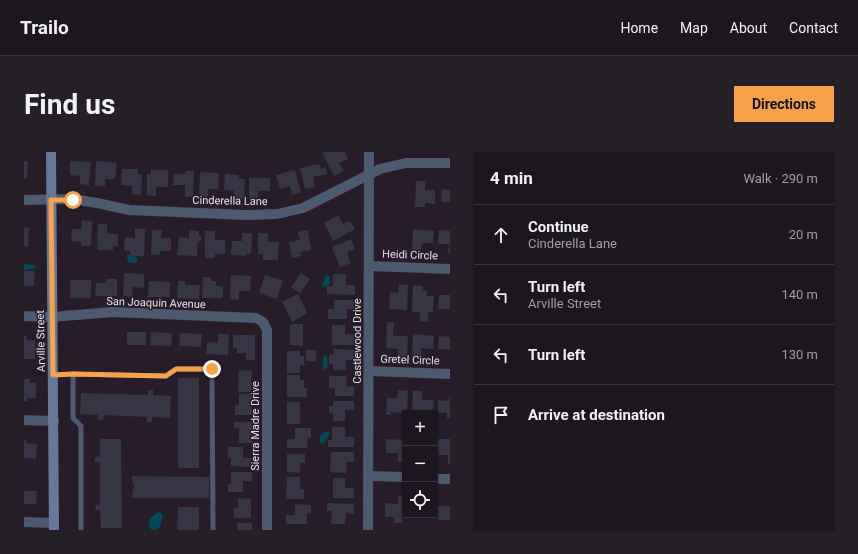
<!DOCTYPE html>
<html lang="en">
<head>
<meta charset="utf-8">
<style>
	:root { --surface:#1c161f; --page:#251f28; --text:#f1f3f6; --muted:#a09fa4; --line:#3a353d; --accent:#f7a248 }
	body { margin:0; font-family:Roboto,sans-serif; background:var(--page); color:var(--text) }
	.controls { position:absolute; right:12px; bottom:12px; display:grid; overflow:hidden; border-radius:0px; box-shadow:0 1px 3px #0004 }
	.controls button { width:36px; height:36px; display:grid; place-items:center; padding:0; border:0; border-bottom:1px solid var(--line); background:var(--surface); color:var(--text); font:20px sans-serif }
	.stop { position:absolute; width:12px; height:12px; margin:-9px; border:3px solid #f7a248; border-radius:50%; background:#fff }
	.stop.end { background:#f7a248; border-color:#fff; box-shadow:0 1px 4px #0008 }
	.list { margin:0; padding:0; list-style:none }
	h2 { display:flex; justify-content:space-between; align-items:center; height:52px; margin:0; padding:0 16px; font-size:17px }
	h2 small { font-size:13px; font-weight:400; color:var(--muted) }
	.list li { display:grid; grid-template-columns:26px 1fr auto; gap:12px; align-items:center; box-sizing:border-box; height:60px; padding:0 16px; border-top:1px solid var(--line) }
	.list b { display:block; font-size:15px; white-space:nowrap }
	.list p { margin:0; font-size:13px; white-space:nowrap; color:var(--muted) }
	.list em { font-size:13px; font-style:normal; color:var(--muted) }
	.icon { flex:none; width:22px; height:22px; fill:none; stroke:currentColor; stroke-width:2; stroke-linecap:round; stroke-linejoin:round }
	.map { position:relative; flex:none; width:426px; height:378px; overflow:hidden; border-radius:0px }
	header { display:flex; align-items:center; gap:24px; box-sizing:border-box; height:56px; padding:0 20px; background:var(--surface); border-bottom:1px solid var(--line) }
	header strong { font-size:19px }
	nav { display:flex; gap:22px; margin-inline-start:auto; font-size:14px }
	.intro { display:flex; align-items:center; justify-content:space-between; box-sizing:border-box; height:96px; padding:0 24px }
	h1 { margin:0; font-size:28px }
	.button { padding:10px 18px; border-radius:0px; background:var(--accent); color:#111; font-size:14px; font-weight:700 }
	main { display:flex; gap:24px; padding:0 24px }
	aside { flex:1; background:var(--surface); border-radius:0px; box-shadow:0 1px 3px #0004 }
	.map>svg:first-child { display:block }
	.water { fill:#034a59 }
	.building { fill:#363644 }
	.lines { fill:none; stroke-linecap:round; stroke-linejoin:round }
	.lane { stroke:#4d596e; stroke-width:5 }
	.street { stroke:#4d596e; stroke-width:10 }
	.secondary { stroke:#66789a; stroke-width:10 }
	.route { stroke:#f7a248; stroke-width:5 }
	.labels { text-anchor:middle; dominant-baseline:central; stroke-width:3; stroke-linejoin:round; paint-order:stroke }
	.street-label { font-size:11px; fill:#e6e1e9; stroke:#261d29 }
</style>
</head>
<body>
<header>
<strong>Trailo</strong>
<nav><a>Home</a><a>Map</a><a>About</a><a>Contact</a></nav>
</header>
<div class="intro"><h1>Find us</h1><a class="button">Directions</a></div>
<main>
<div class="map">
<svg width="426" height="378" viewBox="0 0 426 378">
	<rect width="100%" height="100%" fill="#261d29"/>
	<g class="water">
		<polygon points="104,102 113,106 113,109 112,111 104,110 103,103"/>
		<polygon points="0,112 11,113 12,115 10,117 0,118"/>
		<polygon points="302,123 306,125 306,132 300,135 298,133"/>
		<polygon points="302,203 303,204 304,215 301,218 298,215 299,213 299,205"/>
		<polygon points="303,279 306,282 299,292 296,291 296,283"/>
		<path d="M 135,360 L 137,361 L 139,365 L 137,370 L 136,375 L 132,378 L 128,378 L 125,375 C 124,368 128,363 135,360 Z"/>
	</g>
	<g class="building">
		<polygon points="301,0 321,0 324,7 315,11 320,19 310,24 298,1"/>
		<polygon points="0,9 4,9 3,26 0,26"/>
		<polygon points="46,9 67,10 65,33 56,32 56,24 46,23"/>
		<polygon points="72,9 93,11 91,27 81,27 81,34 71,34"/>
		<polygon points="295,12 297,17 301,15 303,22 289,25 291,35 281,37 276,16"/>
		<polygon points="98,17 114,17 114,22 118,23 117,43 108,42 108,34 97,33"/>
		<polygon points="127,18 144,18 144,35 132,35 132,44 123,43 123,22 127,22"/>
		<polygon points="271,18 277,40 268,43 266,34 256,37 252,23"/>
		<polygon points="162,19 170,19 169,45 161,45 161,33 149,33 150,22 162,22"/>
		<polygon points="176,20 195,21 194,37 184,37 184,46 175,45"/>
		<polygon points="201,22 215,23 215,27 221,27 220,47 210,47 210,39 200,38"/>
		<polygon points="225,26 246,26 246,39 234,39 234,47 225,47"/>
		<polygon points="392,29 401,29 401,38 411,38 411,52 401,51 401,55 391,55"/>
		<polygon points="418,37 426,38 426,50 417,50"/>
		<polygon points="314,63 319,72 326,69 331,77 309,89 300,71"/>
		<polygon points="58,68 68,69 67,94 57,94 57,90 47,89 48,77 57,77"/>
		<polygon points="74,72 83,72 83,81 94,82 94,94 89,94 89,98 73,98"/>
		<polygon points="0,75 5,76 4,95 0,94"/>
		<polygon points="111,76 121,77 120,104 106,104 106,99 100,99 101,85 111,86"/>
		<polygon points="389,77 410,79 409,91 398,91 397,100 388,99"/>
		<polygon points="128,78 138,78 137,86 147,86 147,99 136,99 136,103 127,102"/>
		<polygon points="165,78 175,79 175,84 177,84 177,89 174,89 173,104 153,103 155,85 165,86"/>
		<polygon points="284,78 287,98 276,100 277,104 268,106 265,90 276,88 274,80"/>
		<polygon points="415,78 426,79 426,101 424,101 425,92 414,92"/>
		<polygon points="181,79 191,79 191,88 201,88 201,102 191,102 191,106 181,106"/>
		<polygon points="218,81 228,81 227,102 222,102 222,104 207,103 208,89 218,89"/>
		<polygon points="234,81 244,81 244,90 255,90 254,108 239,108 239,102 234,102"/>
		<polygon points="327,87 331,97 323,100 327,111 316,115 308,95"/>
		<polygon points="0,119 11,119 10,134 0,134"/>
		<polygon points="100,121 120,122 120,136 109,135 108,145 99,144"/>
		<polygon points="277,121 286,127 276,141 267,135"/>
		<polygon points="309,122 322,122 322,133 331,133 331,143 303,142 303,134 309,134"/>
		<polygon points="207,123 227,124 226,139 215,139 215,148 206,147"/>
		<polygon points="241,123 259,129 253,147 235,141"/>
		<polygon points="179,125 187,125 187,129 192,129 192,134 199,135 199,146 178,146"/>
		<polygon points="82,127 93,127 93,144 71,144 72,131 82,131"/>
		<rect x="46" y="128" width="21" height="18"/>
		<polygon points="125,129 146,130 146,145 124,145"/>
		<polygon points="154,129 161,129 161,133 176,133 175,147 153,146"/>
		<polygon points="375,132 384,133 383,158 365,157 366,140 374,141"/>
		<polygon points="389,133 399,134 399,139 403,139 403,144 410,144 409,160 404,160 404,170 396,169 396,160 388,160"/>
		<polygon points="274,142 283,161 268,170 258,150"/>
		<polygon points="415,143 426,143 426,157 414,157"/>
		<polygon points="310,148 331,148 331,157 323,157 323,167 304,167 304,157 310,157"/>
		<polygon points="363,170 370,170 369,184 384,184 383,204 374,204 374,197 362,196"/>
		<polygon points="266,172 279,172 279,194 266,193"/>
		<polygon points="308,173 321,173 321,182 331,182 330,193 308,193"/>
		<rect x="103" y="180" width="19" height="13"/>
		<polygon points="127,180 148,181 147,194 126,193"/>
		<polygon points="156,181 178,182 177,195 155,194"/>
		<polygon points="194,182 205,182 204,203 182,202 183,190 194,191"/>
		<polygon points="389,182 410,184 409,197 397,196 397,205 388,204"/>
		<polygon points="209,183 231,183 231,208 222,208 222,201 213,201 213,196 209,196"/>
		<polygon points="0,184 3,184 2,188 11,188 11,207 0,207"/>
		<polygon points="415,184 426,185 426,198 414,197"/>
		<polygon points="310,197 330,198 330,208 322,208 322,218 309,218 309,212 305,212 305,203 309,203"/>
		<rect x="282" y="198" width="10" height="11"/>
		<polygon points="263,199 276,199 276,204 280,204 280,213 276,213 276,221 263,221"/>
		<polygon points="215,218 228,219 227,240 214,240"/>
		<polygon points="263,223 276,223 276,228 280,228 280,236 283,236 283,245 263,245"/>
		<polygon points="305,224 323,224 322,234 330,235 330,244 311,244 311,236 305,236"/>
		<rect x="154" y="226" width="21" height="90"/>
		<polygon points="0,227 6,227 6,231 12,231 12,246 3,246 3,249 0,249"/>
		<polygon points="124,238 129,238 129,243 147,244 146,266 128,265 128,270 123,270 123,265 80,263 79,268 74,268 74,263 56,262 57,241 124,243"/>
		<polygon points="374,238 384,239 383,261 381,261 381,267 378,266 378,261 367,260 367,263 362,263 363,246 373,246"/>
		<polygon points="389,239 398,239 398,248 410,248 409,261 388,261"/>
		<polygon points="215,242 228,242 228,263 211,263 211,253 215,253"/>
		<polygon points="425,245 426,245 426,266 423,266 423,261 414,261 414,248 425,249"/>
		<polygon points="309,249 330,249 330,258 321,258 321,269 309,269 309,261 305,261 305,254 309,254"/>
		<rect x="263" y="250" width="13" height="22"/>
		<polygon points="210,270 228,270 228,291 215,291 215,276 210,276"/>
		<polygon points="308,275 321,275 321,285 330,285 330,295 304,295 304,288 308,288"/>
		<polygon points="271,276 287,276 287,286 284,286 283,296 263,296 263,287 271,287"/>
		<polygon points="0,287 2,288 2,291 13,292 12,307 0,306"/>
		<polygon points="76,287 97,287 98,376 77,376 76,358 71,358 72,353 76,353 76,310 71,310 71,305 76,304"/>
		<polygon points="362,287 381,288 381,310 374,310 374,301 362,301"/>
		<polygon points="414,287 426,287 426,312 424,312 424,303 414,303"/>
		<polygon points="204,295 219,295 219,306 228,306 227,315 207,314 207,306 204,306"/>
		<polygon points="307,300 330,300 330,310 323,310 322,321 306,320"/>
		<polygon points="263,302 281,302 281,311 276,311 276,321 263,320"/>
		<polygon points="207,320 228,320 228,329 219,329 219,340 204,340 204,332 207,332"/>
		<polygon points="108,324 185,325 185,346 108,346 110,332 109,332"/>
		<polygon points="263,325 276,325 276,337 280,337 280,347 262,347"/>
		<polygon points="309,326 321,326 321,336 330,336 330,346 309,346"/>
		<polygon points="0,339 13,339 12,352 0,352"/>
		<polygon points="374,344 381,344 381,363 383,363 383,365 378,365 378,371 370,371 370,365 361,365 361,351 374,352"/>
		<polygon points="214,346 227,347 227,366 210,366 210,356 214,356"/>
		<polygon points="303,351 330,352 330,362 322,361 321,372 307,372 308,359 303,359"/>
		<polygon points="271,352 287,353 287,361 283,361 283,372 262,372 262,363 271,363"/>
		<rect x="414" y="354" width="12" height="14"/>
		<polygon points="154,355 175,355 175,378 153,378"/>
		<rect x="389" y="363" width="20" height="3"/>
		<rect x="213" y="371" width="15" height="7"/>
	</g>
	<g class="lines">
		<g class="lane">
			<polyline points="49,222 49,266 57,274 57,378"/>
			<polyline points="29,223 49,222 142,224 152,217 188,217 189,378"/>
		</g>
		<g class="street">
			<polyline points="0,48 49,47 73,51 105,58 223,63 253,62 279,56 356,17 382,11 426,11"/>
			<polyline points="345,114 426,117"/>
			<polyline points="0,164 28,165 88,160 232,166 239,170 243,178 243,378"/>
			<polyline points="345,219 426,222"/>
			<polyline points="0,268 30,269"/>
			<polyline points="345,324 381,325"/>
			<polyline points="411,327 426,327"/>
			<polyline points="0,370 30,371"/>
			<polyline points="344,378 345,0"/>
		</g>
		<polyline class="secondary" points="27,0 30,378"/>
	</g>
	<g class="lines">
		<polyline class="route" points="49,48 27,48 29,223 49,222 142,224 152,217 188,217"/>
	</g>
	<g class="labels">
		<g class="street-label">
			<text transform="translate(206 49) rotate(1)">Cinderella Lane</text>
			<text transform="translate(386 103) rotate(2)">Heidi Circle</text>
			<text transform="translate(132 151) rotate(2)">San Joaquin Avenue</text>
			<text transform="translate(17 189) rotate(-91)">Arville Street</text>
			<text transform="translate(333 189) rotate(-90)">Castlewood Drive</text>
			<text transform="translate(386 208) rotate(2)">Gretel Circle</text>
			<text transform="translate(231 274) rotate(-90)">Sierra Madre Drive</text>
		</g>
	</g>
</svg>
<div class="controls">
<button>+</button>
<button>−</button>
<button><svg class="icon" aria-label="locate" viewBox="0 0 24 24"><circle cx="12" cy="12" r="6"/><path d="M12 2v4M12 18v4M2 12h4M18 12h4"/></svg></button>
</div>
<div class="stop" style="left:49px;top:48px"></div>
<div class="stop end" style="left:188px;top:217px"></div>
</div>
<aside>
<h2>4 min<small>Walk · 290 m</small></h2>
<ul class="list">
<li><svg class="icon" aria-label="ahead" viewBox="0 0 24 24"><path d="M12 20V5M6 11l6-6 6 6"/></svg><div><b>Continue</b><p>Cinderella Lane</p></div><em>20 m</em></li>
<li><svg class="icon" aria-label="left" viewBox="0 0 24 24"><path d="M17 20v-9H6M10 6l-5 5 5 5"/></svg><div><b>Turn left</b><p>Arville Street</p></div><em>140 m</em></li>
<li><svg class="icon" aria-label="left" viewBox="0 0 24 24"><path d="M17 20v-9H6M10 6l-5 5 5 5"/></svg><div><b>Turn left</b></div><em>130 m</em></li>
<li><svg class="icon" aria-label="arrive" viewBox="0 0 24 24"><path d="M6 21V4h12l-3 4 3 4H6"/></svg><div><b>Arrive at destination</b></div></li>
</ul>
</aside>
</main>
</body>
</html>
